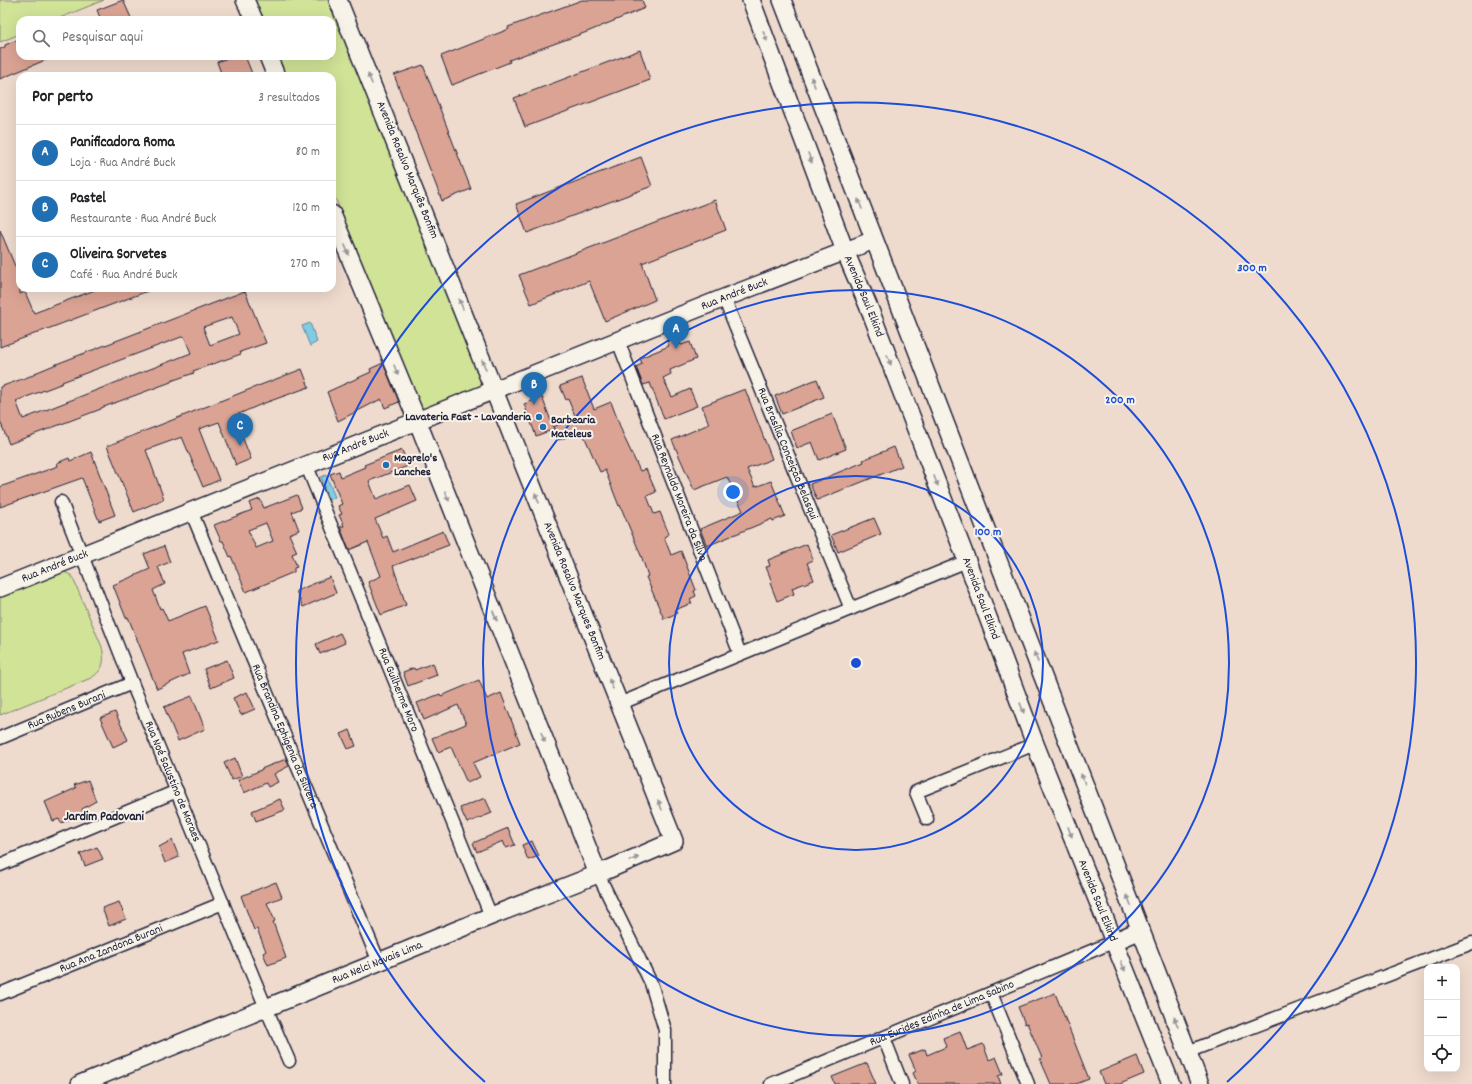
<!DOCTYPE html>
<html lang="pt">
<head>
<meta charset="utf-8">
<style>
	:root { --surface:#fff; --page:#f6f6f6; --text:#202124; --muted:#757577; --line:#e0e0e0; --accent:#1f6fb2 }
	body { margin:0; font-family:Dekko,sans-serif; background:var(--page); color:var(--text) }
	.controls { position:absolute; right:12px; bottom:12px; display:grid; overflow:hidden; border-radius:8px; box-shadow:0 4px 16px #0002 }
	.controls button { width:36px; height:36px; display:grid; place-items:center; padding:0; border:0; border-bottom:1px solid var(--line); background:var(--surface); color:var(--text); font:20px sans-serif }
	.you { position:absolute; left:733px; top:492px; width:14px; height:14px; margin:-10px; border:3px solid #fff; border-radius:50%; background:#1a73e8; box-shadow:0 0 0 6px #1a73e833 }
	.badge { display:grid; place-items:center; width:26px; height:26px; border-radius:50%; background:var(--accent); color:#fff; font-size:13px; font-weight:700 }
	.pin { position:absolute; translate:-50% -33px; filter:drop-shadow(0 1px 2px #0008) }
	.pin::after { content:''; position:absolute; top:21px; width:14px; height:12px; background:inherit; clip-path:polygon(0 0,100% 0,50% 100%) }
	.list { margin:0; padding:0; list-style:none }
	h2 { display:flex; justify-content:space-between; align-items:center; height:52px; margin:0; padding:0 16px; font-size:17px }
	h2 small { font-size:13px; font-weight:400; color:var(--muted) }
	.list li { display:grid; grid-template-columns:26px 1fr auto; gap:12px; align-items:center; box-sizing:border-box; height:56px; padding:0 16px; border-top:1px solid var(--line) }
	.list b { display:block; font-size:15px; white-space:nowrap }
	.list p { margin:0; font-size:13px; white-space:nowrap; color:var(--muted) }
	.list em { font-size:13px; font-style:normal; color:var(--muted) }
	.icon { flex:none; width:22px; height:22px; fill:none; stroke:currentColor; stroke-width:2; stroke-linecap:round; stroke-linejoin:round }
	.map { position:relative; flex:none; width:1472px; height:1084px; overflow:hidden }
	.search { position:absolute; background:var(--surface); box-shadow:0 4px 16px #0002; left:16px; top:16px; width:320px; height:44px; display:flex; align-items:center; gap:10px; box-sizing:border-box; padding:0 14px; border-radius:12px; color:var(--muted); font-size:15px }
	.panel { position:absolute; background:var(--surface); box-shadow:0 4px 16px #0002; left:16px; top:72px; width:320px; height:220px; border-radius:12px }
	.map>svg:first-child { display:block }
	.green { fill:#d0e397; stroke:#798269 }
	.water { fill:#81cce2; stroke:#5b889f }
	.building { fill:#dba393; stroke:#22223b; fill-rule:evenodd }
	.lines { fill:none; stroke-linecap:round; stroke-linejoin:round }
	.street-casing { stroke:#22223b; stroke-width:15 }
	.secondary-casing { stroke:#22223b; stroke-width:20 }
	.street { stroke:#f7f3e8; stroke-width:12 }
	.secondary { stroke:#f7f3e8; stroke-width:17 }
	.oneway { fill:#97959a }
	.ring { fill:none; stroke:#1d4ed8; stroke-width:2 }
	.poi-dot { fill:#1f6fb2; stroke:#f7f3e8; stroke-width:1.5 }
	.labels { text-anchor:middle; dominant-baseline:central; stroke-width:4; stroke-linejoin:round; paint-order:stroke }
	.street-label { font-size:12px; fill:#22223b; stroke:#f7f3e8 }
	.poi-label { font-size:12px; font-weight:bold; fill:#22223b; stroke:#f7f3e8; text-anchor:start }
	.neighbourhood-label { font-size:13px; font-weight:bold; fill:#22223b; stroke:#f7f3e8 }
	.centre { fill:#1d4ed8; stroke:#f7f3e8; stroke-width:2 }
	.ring-label { font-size:12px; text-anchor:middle; font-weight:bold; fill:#1d4ed8; stroke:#f7f3e8; stroke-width:4; stroke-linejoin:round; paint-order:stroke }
</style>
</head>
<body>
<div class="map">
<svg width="1472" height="1084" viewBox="0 0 1472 1084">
	<rect width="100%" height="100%" fill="#efdbce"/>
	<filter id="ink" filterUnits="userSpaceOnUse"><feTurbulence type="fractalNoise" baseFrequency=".025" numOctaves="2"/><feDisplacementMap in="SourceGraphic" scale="8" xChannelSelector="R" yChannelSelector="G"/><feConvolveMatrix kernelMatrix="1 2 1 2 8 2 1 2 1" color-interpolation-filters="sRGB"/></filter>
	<g filter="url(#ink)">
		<g class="green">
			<polygon points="0,0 104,0 55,20 20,20 20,34 0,42"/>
			<polygon points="255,0 328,0 485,385 424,410 420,406 332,190 332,76 286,76 278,56 332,56 332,20 263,20"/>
			<path d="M 63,571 L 72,576 L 102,647 C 105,661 104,670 91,678 L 0,715 L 0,597 Z"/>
		</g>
		<g class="water">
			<polygon points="310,323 317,342 310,346 302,326"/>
			<polygon points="326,475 335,497 328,500 323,488 325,487 321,477"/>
		</g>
		<g class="building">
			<polygon points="123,0 132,20 101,20 97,10"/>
			<polygon points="582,0 642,0 645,8 587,32 509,60 510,62 452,85 441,56 509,29 508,27"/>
			<polygon points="17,40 20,47 20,56 55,56 0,79 0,49 5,47 5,45"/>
			<polygon points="640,50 650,80 525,127 514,98"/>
			<polygon points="233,56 245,56 253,76 224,76 222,72 221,73 217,62"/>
			<polygon points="423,65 471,189 442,201 394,75"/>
			<polygon points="641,157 652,186 527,233 516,204"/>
			<polygon points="715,200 726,230 642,263 655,300 605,321 589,281 531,304 519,275"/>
			<polygon points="0,230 20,278 20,294 25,292 34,313 100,288 153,288 153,289 0,347"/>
			<path d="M 245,291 L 266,343 L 240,352 L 241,354 L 193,371 L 194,373 L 171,381 L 171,382 L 101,408 L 101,409 L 9,444 L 0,421 L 0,387 L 36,374 L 35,373 L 59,363 ZM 232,317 L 239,334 L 210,345 L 203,327 ZM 184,336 L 191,353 L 23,419 L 16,401 L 63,383 L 62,382 Z"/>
			<polygon points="677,335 681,345 690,342 696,359 670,370 671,374 663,378 672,397 690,389 697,406 664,419 650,383 643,385 636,367 642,364 640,358 669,346 667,340"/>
			<polygon points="383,363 399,402 385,408 381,399 338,421 327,392 371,372 370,369"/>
			<polygon points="302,369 309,387 262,404 234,416 251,459 236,465 219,422 199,429 219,480 203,487 182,437 146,450 164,499 134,512 107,446 258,386"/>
			<polygon points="582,378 594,409 611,402 624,437 640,471 646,469 653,485 656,492 647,496 654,514 660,512 669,534 664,537 671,555 681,551 696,590 694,591 696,596 690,599 692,603 675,610 677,613 664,619 646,577 648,576 642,558 620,505 619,506 605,470 600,472 582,431 559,440 553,427 576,418 568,399 566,400 560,386"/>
			<polygon points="817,379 824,397 782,414 775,396"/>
			<polygon points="745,389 772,459 747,469 755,487 771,481 785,516 773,521 772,519 707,546 700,529 743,511 727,477 694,490 672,440 709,424 702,406"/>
			<polygon points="542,397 554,429 536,436 524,404"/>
			<polygon points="832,414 846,449 819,460 812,442 797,448 791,431"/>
			<polygon points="894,447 902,466 817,500 810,484 864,462 863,460"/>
			<polygon points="402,450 408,466 369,481 376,499 410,485 417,501 375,519 383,538 387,536 393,552 443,531 449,545 393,566 406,605 381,615 368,582 381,576 368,542 349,550 340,527 344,526 339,515 342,514 338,506 342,504 330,474 339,471 341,477 365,467 364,465"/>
			<polygon points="91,452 115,515 99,521 82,478 0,507 0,487 58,466 57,463 69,458 70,461"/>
			<path d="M 297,495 L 302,508 L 292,512 L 299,530 L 289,534 L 297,552 L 292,554 L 297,567 L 294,568 L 294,572 L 246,592 L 231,556 L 230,557 L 223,541 L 221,541 L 214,525 L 252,510 L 249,503 L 260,499 L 264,508 ZM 266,523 L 273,541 L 256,548 L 248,530 Z"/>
			<polygon points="874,518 881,534 838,552 831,535"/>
			<polygon points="807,544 813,560 807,563 814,580 792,588 794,594 777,601 770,583 772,582 766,567 770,566 768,560"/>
			<polygon points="164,546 170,562 158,567 165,584 153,590 160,609 162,608 168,621 205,606 219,640 182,654 189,674 157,689 128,617 126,618 113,585 150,569 144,554"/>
			<polygon points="330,577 336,593 303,607 296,591"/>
			<polygon points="340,633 345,643 320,654 316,644"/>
			<polygon points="227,660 234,678 211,688 204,669"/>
			<polygon points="433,663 437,675 408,686 403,672 414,668 415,670"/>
			<polygon points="479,680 487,699 501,693 520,743 473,763 480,777 467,783 451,747 438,752 432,738 466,724 458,705 424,720 417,703 440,694 441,696"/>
			<polygon points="247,692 255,709 241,715 233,698"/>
			<polygon points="192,696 205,729 178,741 164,707"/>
			<polygon points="115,712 128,740 113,747 100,718"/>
			<polygon points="350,730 356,746 348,749 341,734"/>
			<polygon points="235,758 242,776 232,780 224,763"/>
			<polygon points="286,759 289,766 274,774 278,782 268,787 266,783 244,793 238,780 261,770 261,769"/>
			<polygon points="88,780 96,801 82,809 84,814 61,823 59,819 53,821 45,802 76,788 74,785"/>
			<polygon points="485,798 492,813 467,823 460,808"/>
			<polygon points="280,799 285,810 256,821 252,811"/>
			<polygon points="508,828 515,845 506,848 503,841 477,852 473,843"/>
			<polygon points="172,840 179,857 165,863 159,847"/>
			<polygon points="532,841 539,856 528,860 522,845"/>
			<polygon points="97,847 103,859 85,866 80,854"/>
			<polygon points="276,882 282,897 267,903 275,921 273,922 286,958 268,965 263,953 266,951 257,929 254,930 241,896"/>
			<polygon points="119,902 126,919 109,926 102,908"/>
			<polygon points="1055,993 1089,1079 1076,1084 1051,1084 1040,1059 1042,1058 1027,1023 1025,1024 1018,1007"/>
			<polygon points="960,1031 967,1050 983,1044 989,1060 996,1057 1003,1074 998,1076 1001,1084 918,1084 913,1073 916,1071 909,1055 925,1049 927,1055 946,1047 943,1038"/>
			<polygon points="1137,1056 1144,1074 1120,1084 1104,1084 1099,1072"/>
			<polygon points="867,1063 876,1084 835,1084 832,1077"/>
		</g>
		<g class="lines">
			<g class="street-casing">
				<g id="street">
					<path id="s1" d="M 724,298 L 851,609"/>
					<path id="s2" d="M 618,341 L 740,654"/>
					<path id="s3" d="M 306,464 L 491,916"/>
					<path id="s4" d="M 61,502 L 132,683 L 266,1008 L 289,1061"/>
					<path id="s5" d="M 191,511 L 379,962"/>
					<polyline points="619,704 967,561"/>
					<path id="s6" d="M 0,738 L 132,683"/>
					<polyline points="927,819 916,792 1035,744"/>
					<polyline points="0,865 177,791"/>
					<polyline points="598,874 651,983 665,1030 665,1084"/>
					<polyline points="991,993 1028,1084"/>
					<path id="s7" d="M 0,994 L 223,903"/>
					<polyline points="884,1038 902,1084"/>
					<polyline points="1187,1052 1472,943"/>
					<path id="s8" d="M 771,1084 L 991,993 L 1113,942"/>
				</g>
			</g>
			<g class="secondary-casing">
				<g id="secondary">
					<polyline points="245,0 254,20"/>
					<path id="s9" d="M 751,0 L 845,251 L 870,310 L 967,561 L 1035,744 L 1171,1084"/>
					<polyline points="782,0 1200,1084"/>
					<polyline points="268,56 276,76"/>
					<polyline points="332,214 417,420 598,874"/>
					<path id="s10" d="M 0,588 L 724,298 L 874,240"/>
					<polyline points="1113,942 1141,930"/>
					<path id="s11" d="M 80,1084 L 491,916 L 598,874 L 674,841 L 338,0"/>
				</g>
			</g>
			<use href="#street" class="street"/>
			<use href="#secondary" class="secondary"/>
		</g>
		<defs><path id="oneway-solid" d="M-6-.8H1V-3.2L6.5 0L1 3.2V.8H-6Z"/></defs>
		<g class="oneway">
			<use href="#oneway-solid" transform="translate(765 36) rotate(69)"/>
			<use href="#oneway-solid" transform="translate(370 79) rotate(-112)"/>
			<use href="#oneway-solid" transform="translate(813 82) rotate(-111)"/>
			<use href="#oneway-solid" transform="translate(810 158) rotate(69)"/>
			<use href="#oneway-solid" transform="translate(860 204) rotate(-111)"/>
			<use href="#oneway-solid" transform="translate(347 250) rotate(68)"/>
			<use href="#oneway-solid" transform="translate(461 304) rotate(-112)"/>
			<use href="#oneway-solid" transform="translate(889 360) rotate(69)"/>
			<use href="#oneway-solid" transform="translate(484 365) rotate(-111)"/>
			<use href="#oneway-solid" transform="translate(396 370) rotate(68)"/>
			<use href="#oneway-solid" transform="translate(936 481) rotate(69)"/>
			<use href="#oneway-solid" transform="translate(447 496) rotate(68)"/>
			<use href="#oneway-solid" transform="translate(537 498) rotate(-112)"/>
			<use href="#oneway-solid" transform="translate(495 616) rotate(68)"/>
			<use href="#oneway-solid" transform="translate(1036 657) rotate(-111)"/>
			<use href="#oneway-solid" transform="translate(611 684) rotate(-112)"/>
			<use href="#oneway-solid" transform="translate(1022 708) rotate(70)"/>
			<use href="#oneway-solid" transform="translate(543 737) rotate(68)"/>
			<use href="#oneway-solid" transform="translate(1083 779) rotate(-111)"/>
			<use href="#oneway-solid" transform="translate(660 805) rotate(-112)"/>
			<use href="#oneway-solid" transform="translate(1070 832) rotate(69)"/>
			<use href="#oneway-solid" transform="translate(634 859) rotate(-24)"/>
			<use href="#oneway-solid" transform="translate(1129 900) rotate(-111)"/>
			<use href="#oneway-solid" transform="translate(1123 966) rotate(68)"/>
			<use href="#oneway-solid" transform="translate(1176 1022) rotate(-111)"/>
		</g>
	</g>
	<g class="ring">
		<circle cx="856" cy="663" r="187"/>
		<circle cx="856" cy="663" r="373"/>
		<path d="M485 1082A560 560 0 1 1 1227 1082"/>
	</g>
	<g class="poi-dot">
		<circle cx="539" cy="417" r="4"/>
		<circle cx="543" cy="427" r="4"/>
		<circle cx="386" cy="465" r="4"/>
	</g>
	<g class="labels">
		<g class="street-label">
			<text transform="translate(407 170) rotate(68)">Avenida Rosalvo Marquês Bonfim</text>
			<text stroke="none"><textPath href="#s10" startOffset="791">Rua André Buck</textPath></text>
			<text stroke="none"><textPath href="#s9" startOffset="317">Avenida Saul Elkind</textPath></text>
			<text stroke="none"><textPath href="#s10" startOffset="383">Rua André Buck</textPath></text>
			<text stroke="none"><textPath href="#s1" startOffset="168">Rua Brasília Conceição Belasqui</textPath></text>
			<text stroke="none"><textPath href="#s2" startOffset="168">Rua Reynaldo Moreira da Silva</textPath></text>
			<text stroke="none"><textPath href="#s10" startOffset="59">Rua André Buck</textPath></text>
			<text transform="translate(574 591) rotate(68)">Avenida Rosalvo Marques Bonfim</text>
			<text stroke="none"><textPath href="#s9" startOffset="641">Avenida Saul Elkind</textPath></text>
			<text stroke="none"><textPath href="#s3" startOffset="244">Rua Guilherme Moro</textPath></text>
			<text stroke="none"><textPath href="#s6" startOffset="72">Rua Rubens Burani</textPath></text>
			<text stroke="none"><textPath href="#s5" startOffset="244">Rua Brandina Ephigenia da Silveira</textPath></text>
			<text stroke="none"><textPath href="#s4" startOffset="301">Rua Noé Salustino de Moraes</textPath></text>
			<text stroke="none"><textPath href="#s9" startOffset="965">Avenida Saul Elkind</textPath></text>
			<text stroke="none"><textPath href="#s7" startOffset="120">Rua Ana Zandona Burani</textPath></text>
			<text stroke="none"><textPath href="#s11" startOffset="321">Rua Nelci Novais Lima</textPath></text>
			<text stroke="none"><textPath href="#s8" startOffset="185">Rua Eurides Edinha de Lima Sabino</textPath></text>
		</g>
		<g class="poi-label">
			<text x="531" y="417" text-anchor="end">Lavateria Fast - Lavanderia</text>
			<text x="551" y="420">Barbearia<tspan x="551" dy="14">Mateleus</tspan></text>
			<text x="394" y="458">Magrelo's<tspan x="394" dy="14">Lanches</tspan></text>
		</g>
		<g class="neighbourhood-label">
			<text x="104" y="817">Jardim Padovani</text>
		</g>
	</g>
	<circle cx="856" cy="663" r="6" class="centre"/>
	<g class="ring-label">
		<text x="1252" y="271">300 m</text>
		<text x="1120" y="403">200 m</text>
		<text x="988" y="535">100 m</text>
	</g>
</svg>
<div class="controls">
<button>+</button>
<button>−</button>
<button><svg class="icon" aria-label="locate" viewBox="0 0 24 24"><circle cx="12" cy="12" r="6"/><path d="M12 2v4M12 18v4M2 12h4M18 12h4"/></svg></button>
</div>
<div class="you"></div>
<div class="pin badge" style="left:676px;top:349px">A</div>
<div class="pin badge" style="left:534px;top:405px">B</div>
<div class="pin badge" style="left:240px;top:446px">C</div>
<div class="search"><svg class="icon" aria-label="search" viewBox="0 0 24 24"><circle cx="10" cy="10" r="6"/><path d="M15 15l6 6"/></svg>Pesquisar aqui</div>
<section class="panel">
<h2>Por perto<small>3 resultados</small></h2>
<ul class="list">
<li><span class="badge">A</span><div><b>Panificadora Roma</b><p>Loja · Rua André Buck</p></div><em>80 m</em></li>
<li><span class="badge">B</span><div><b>Pastel</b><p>Restaurante · Rua André Buck</p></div><em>120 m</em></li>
<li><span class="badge">C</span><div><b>Oliveira Sorvetes</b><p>Café · Rua André Buck</p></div><em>270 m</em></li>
</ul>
</section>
</div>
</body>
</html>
